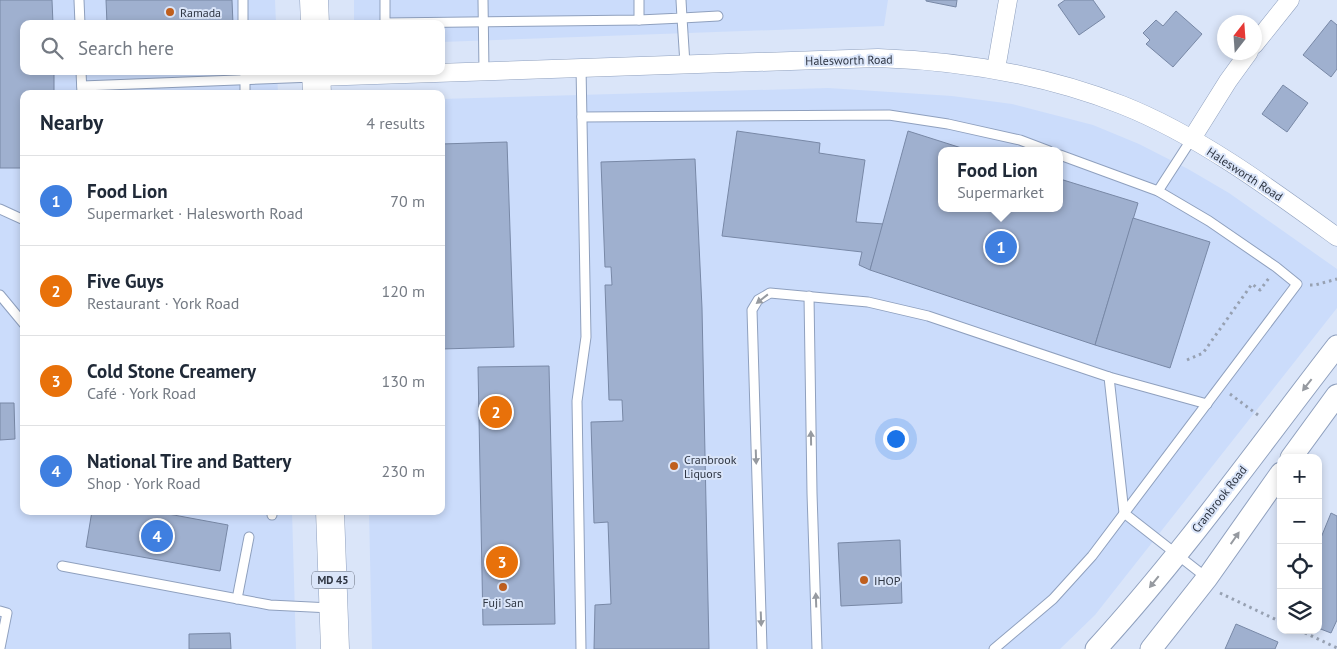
<!DOCTYPE html>
<html lang="en">
<head>
<meta charset="utf-8">
<style>
	:root { --surface:#fff; --page:#f2f2f3; --text:#1f2937; --muted:#747a83; --line:#e0e1e3; --accent:#bf5f1e }
	body { margin:0; font-family:"PT Sans",sans-serif; background:var(--page); color:var(--text) }
	.controls { position:absolute; right:15px; bottom:15px; display:grid; overflow:hidden; border-radius:10px; box-shadow:0 2px 8px #0003 }
	.controls button { width:45px; height:45px; display:grid; place-items:center; padding:0; border:0; border-bottom:1px solid var(--line); background:var(--surface); color:var(--text); font:25px sans-serif }
	.compass { position:absolute; left:1217px; top:15px; width:45px; height:45px; border-radius:50%; background:var(--surface); box-shadow:0 2px 8px #0003; rotate:17deg }
	.you { position:absolute; left:895px; top:438px; width:18px; height:18px; margin:-12px; border:4px solid #fff; border-radius:50%; background:#1a73e8; box-shadow:0 0 0 8px #1a73e833 }
	.badge { display:grid; place-items:center; width:32px; height:32px; border-radius:50%; background:var(--accent); color:#fff; font-size:16px; font-weight:700 }
	.pin { position:absolute; translate:-50% -50%; border:2px solid #fff; box-shadow:0 1px 5px #0006 }
	.popup { position:absolute; left:938px; top:147px; width:125px; height:65px; box-sizing:border-box; display:grid; place-content:center; border-radius:10px; background:var(--surface); filter:drop-shadow(0 1px 4px #0005); font-size:16px; white-space:nowrap; color:var(--muted) }
	.popup b { font-size:19px; color:var(--text) }
	.popup::after { content:''; position:absolute; left:50%; top:100%; margin-left:-10px; border:10px solid transparent; border-top-color:var(--surface) }
	.list { margin:0; padding:0; list-style:none }
	h2 { display:flex; justify-content:space-between; align-items:center; height:65px; margin:0; padding:0 20px; font-size:21px }
	h2 small { font-size:16px; font-weight:400; color:var(--muted) }
	.list li { display:grid; grid-template-columns:32px 1fr auto; gap:15px; align-items:center; box-sizing:border-box; height:90px; padding:0 20px; border-top:1px solid var(--line) }
	.list b { display:block; font-size:19px; white-space:nowrap }
	.list p { margin:0; font-size:16px; white-space:nowrap; color:var(--muted) }
	.list em { font-size:16px; font-style:normal; color:var(--muted) }
	.icon { flex:none; width:28px; height:28px; fill:none; stroke:currentColor; stroke-width:2; stroke-linecap:round; stroke-linejoin:round }
	.map { position:relative; flex:none; width:1337px; height:649px; overflow:hidden }
	.search { position:absolute; background:var(--surface); box-shadow:0 2px 8px #0003; left:20px; top:20px; width:425px; height:55px; display:flex; align-items:center; gap:12px; box-sizing:border-box; padding:0 18px; border-radius:10px; color:var(--muted); font-size:19px }
	.panel { position:absolute; background:var(--surface); box-shadow:0 2px 8px #0003; left:20px; top:90px; width:425px; height:425px; border-radius:10px }
	.map>svg:first-child { display:block }
	.built { fill:#cbdcfb; fill-rule:evenodd }
	.building { fill:#9fb0cf; stroke:#7888a6 }
	.lines { fill:none; stroke-linecap:round; stroke-linejoin:round }
	.service-casing { stroke:#8fa0be; stroke-width:11 }
	.minor-casing { stroke:#8fa0be; stroke-width:19 }
	.tertiary-casing { stroke:#8fa0be; stroke-width:23 }
	.primary-casing { stroke:#8fa0be; stroke-width:29 }
	.path { stroke:#97a1b2; stroke-width:3; stroke-dasharray:2.5 4; stroke-linecap:butt }
	.service { stroke:#fff; stroke-width:9 }
	.minor { stroke:#fff; stroke-width:18 }
	.tertiary { stroke:#fff; stroke-width:21 }
	.primary { stroke:#fff; stroke-width:28 }
	.oneway { fill:#969aa0 }
	.poi-dot { fill:#bf5f1e; stroke:#dae5f9; stroke-width:2 }
	.labels { text-anchor:middle; dominant-baseline:central; stroke-width:4; stroke-linejoin:round; paint-order:stroke }
	.shield { fill:#dae5f9; stroke:#626a79; stroke-width:1 }
	.shield-label { font-size:11px; font-weight:bold; fill:#2e3542 }
	.poi-label { font-size:12px; fill:#2e3542; stroke:#dae5f9; text-anchor:start }
	.street-label { font-size:12px; fill:#2e3542; stroke:#dae5f9 }
</style>
</head>
<body>
<div class="map">
<svg width="1337" height="649" viewBox="0 0 1337 649">
	<rect width="100%" height="100%" fill="#dae5f9"/>
	<g class="built">
		<polygon points="0,0 275,0 276,24 24,24 24,71 277,71 278,94 24,94 24,511 292,511 296,649 0,649"/>
		<polygon points="354,0 888,0 884,26 441,42 441,24 354,24"/>
		<path d="M 828,88 L 952,96 L 1012,104 L 1093,125 L 1139,144 L 1188,169 L 1229,193 L 1337,269 L 1337,308 L 1095,615 L 1060,649 L 372,649 L 369,511 L 441,511 L 441,99 ZM 942,151 L 1060,151 L 1060,208 L 942,208 Z"/>
	</g>
	<g class="building">
		<polygon points="0,0 52,0 53,24 24,24 24,71 54,71 54,94 24,94 24,168 0,168"/>
		<polygon points="106,0 232,0 233,24 107,24"/>
		<polygon points="926,0 957,0 956,7 926,1"/>
		<polygon points="1065,0 1093,0 1105,17 1079,35 1058,5"/>
		<polygon points="1176,11 1202,34 1173,67 1146,44 1150,40 1143,33 1156,20 1163,26"/>
		<polygon points="1331,20 1337,25 1337,69 1331,77 1303,55"/>
		<polygon points="1283,85 1308,103 1287,132 1262,114"/>
		<polygon points="737,131 820,143 819,153 865,160 856,222 884,224 870,270 859,265 862,252 722,236"/>
		<polygon points="908,131 971,151 942,151 942,208 1060,208 1060,179 1138,203 1095,345 870,270"/>
		<polygon points="507,142 514,347 441,349 441,144"/>
		<polygon points="695,159 702,308 709,649 594,649 595,605 611,604 608,522 594,523 591,422 623,421 622,400 609,400 605,285 612,285 611,267 605,267 601,162"/>
		<polygon points="1133,218 1210,242 1170,368 1095,345"/>
		<polygon points="549,366 555,624 483,625 478,367"/>
		<polygon points="0,403 14,403 15,439 0,440"/>
		<polygon points="92,511 152,511 228,525 220,571 86,547"/>
		<polygon points="1331,513 1337,516 1337,620 1331,633 1318,628 1318,545"/>
		<polygon points="900,540 902,603 841,606 838,543"/>
		<polygon points="1236,624 1278,642 1275,649 1225,649"/>
		<polygon points="230,633 231,649 189,649 189,634"/>
	</g>
	<g class="lines">
		<g class="service-casing">
			<g id="service">
				<polyline points="79,0 80,24"/>
				<polyline points="243,0 243,24"/>
				<polyline points="385,0 385,23 639,20 639,0"/>
				<polyline points="483,0 484,71"/>
				<polyline points="639,20 682,18 681,0"/>
				<polyline points="685,64 682,18 718,16"/>
				<polyline points="581,67 586,337 577,401 581,649"/>
				<polyline points="81,71 82,94"/>
				<polyline points="245,71 245,94"/>
				<polyline points="82,86 314,77"/>
				<polyline points="582,117 889,115 948,124 1020,140 1049,151"/>
				<polyline points="1158,191 1191,140"/>
				<polyline points="0,209 24,220"/>
				<polyline points="0,295 24,324"/>
				<polyline points="809,296 812,493 817,649"/>
				<polyline points="1109,377 1207,404"/>
				<polyline points="272,511 272,515"/>
				<polyline points="62,566 270,605 331,608"/>
				<polyline points="237,599 249,537"/>
				<polyline points="0,611 7,613 0,648"/>
				<polyline points="762,649 752,310 758,300 770,293 868,302 928,316 1109,377 1124,513 1207,578"/>
				<polyline points="994,649 1053,599 1092,556 1297,284 1276,267 1209,221 1158,191 1060,155"/>
			</g>
		</g>
		<g class="minor-casing">
			<g id="minor">
				<polyline points="1254,45 1290,0"/>
				<polyline points="996,69 1008,0"/>
				<path d="M 317,77 L 878,58 C 962,61 1043,74 1122,105 C 1198,135 1271,189 1337,237"/>
				<polyline points="1191,140 1228,81 1249,52"/>
			</g>
		</g>
		<g class="tertiary-casing">
			<g id="tertiary">
				<polyline points="1291,458 1337,395"/>
				<path d="M 1096,649 C 1183,554 1258,448 1337,346"/>
				<polyline points="1151,649 1207,578 1281,473"/>
			</g>
		</g>
		<g class="primary-casing">
			<g id="primary">
				<polyline points="314,0 315,24"/>
				<polyline points="316,71 317,94"/>
				<polyline points="330,511 335,649"/>
			</g>
		</g>
		<g class="path">
			<polyline points="1310,285 1315,285 1337,279"/>
			<polyline points="1187,360 1203,353 1252,284 1260,290 1269,278"/>
			<polyline points="1230,394 1258,415"/>
			<polyline points="1220,593 1281,622"/>
			<polyline points="1299,630 1337,648"/>
		</g>
		<use href="#service" class="service"/>
		<use href="#minor" class="minor"/>
		<use href="#tertiary" class="tertiary"/>
		<use href="#primary" class="primary"/>
	</g>
	<defs><path id="oneway-solid" d="M-6-.8H1V-3.2L6.5 0L1 3.2V.8H-6Z" transform="scale(1.25)"/></defs>
	<g class="oneway">
		<use href="#oneway-solid" transform="translate(762 299) rotate(142)"/>
		<use href="#oneway-solid" transform="translate(1307 385) rotate(128)"/>
		<use href="#oneway-solid" transform="translate(811 438) rotate(-91)"/>
		<use href="#oneway-solid" transform="translate(756 457) rotate(88)"/>
		<use href="#oneway-solid" transform="translate(1235 538) rotate(-55)"/>
		<use href="#oneway-solid" transform="translate(1154 582) rotate(129)"/>
		<use href="#oneway-solid" transform="translate(816 600) rotate(-92)"/>
		<use href="#oneway-solid" transform="translate(761 619) rotate(88)"/>
	</g>
	<g class="poi-dot">
		<circle cx="170" cy="12" r="5"/>
		<circle cx="674" cy="466" r="5"/>
		<circle cx="864" cy="580" r="5"/>
		<circle cx="503" cy="587" r="5"/>
	</g>
	<g class="labels">
		<rect class="shield" x="312" y="571.5" width="42" height="17" rx="4"/>
		<g class="shield-label">
			<text x="333" y="580">MD 45</text>
		</g>
		<g class="poi-label">
			<text x="180" y="12">Ramada</text>
			<text x="684" y="459">Cranbrook<tspan x="684" dy="14">Liquors</tspan></text>
			<text x="874" y="580">IHOP</text>
			<text x="503" y="602" text-anchor="middle">Fuji San</text>
		</g>
		<g class="street-label">
			<text transform="translate(849 60) rotate(-1)">Halesworth Road</text>
			<text transform="translate(1245 174) rotate(33)">Halesworth Road</text>
			<text transform="translate(1219 499) rotate(-52)">Cranbrook Road</text>
		</g>
	</g>
</svg>
<div class="controls">
<button>+</button>
<button>−</button>
<button><svg class="icon" aria-label="locate" viewBox="0 0 24 24"><circle cx="12" cy="12" r="6"/><path d="M12 2v4M12 18v4M2 12h4M18 12h4"/></svg></button>
<button><svg class="icon" aria-label="layers" viewBox="0 0 24 24"><path d="M12 4l9 5-9 5-9-5zM3 14l9 5 9-5"/></svg></button>
</div>
<svg class="compass" viewBox="-18 -18 36 36"><path d="M0-13l5 13h-10z" fill="#e53935"/><path d="M0 13l5-13h-10z" fill="#747a83"/></svg>
<div class="you"></div>
<div class="pin badge" style="left:1001px;top:247px;background:#3f7fe0">1</div>
<div class="popup"><b>Food Lion</b>Supermarket</div>
<div class="pin badge" style="left:496px;top:412px;background:#e8710a">2</div>
<div class="pin badge" style="left:502px;top:562px;background:#e8710a">3</div>
<div class="pin badge" style="left:157px;top:536px;background:#3f7fe0">4</div>
<div class="search"><svg class="icon" aria-label="search" viewBox="0 0 24 24"><circle cx="10" cy="10" r="6"/><path d="M15 15l6 6"/></svg>Search here</div>
<section class="panel">
<h2>Nearby<small>4 results</small></h2>
<ul class="list">
<li><span class="badge" style="background:#3f7fe0">1</span><div><b>Food Lion</b><p>Supermarket · Halesworth Road</p></div><em>70 m</em></li>
<li><span class="badge" style="background:#e8710a">2</span><div><b>Five Guys</b><p>Restaurant · York Road</p></div><em>120 m</em></li>
<li><span class="badge" style="background:#e8710a">3</span><div><b>Cold Stone Creamery</b><p>Café · York Road</p></div><em>130 m</em></li>
<li><span class="badge" style="background:#3f7fe0">4</span><div><b>National Tire and Battery</b><p>Shop · York Road</p></div><em>230 m</em></li>
</ul>
</section>
</div>
</body>
</html>
